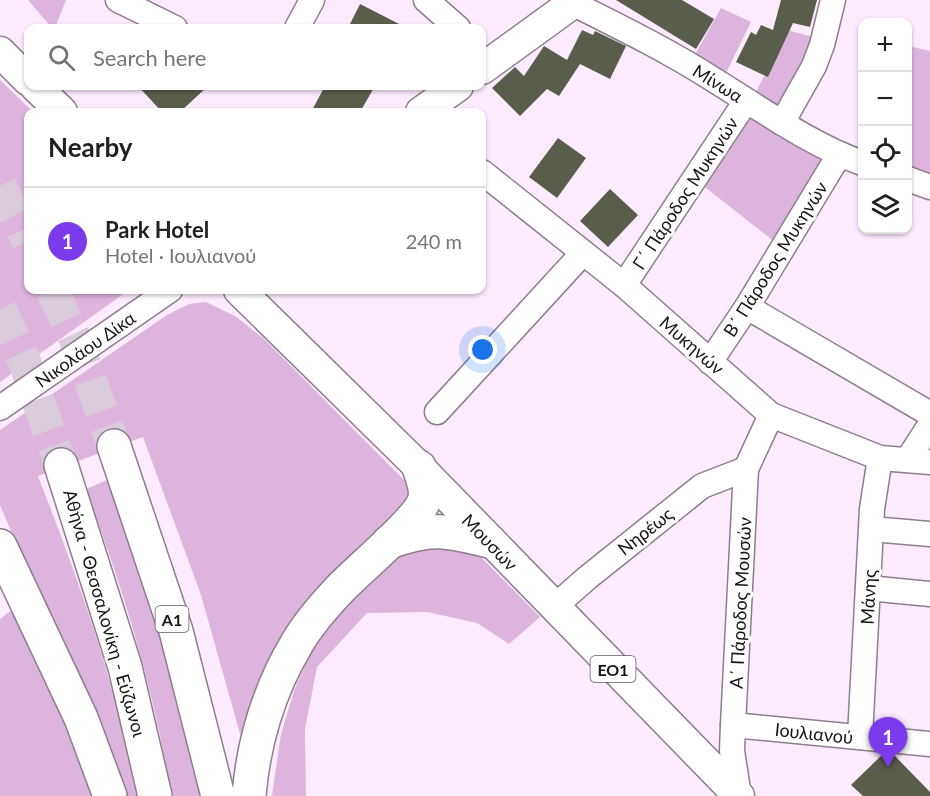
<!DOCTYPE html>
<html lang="en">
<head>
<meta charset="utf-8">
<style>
	:root { --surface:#fff; --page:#f6f6f6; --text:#202124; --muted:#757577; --line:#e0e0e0; --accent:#7c3aed }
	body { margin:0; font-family:Lato,sans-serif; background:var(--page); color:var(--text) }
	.controls { position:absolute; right:18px; top:18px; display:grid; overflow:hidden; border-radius:12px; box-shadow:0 2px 4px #0004 }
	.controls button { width:54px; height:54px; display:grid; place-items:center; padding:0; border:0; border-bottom:2px solid var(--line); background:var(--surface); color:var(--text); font:30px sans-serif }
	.you { position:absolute; left:483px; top:350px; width:21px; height:21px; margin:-15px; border:4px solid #fff; border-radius:50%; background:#1a73e8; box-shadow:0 0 0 9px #1a73e833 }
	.badge { display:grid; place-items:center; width:39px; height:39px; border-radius:50%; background:var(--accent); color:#fff; font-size:20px; font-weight:700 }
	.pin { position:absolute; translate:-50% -50px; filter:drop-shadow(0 2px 3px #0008) }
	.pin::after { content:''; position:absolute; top:32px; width:21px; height:18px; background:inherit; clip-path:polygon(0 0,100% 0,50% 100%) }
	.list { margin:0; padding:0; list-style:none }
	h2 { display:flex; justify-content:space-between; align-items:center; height:78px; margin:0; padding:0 24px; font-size:26px }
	h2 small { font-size:20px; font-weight:400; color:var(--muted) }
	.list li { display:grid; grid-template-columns:39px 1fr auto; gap:18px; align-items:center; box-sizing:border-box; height:108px; padding:0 24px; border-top:2px solid var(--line) }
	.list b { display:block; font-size:22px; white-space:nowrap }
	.list p { margin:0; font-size:20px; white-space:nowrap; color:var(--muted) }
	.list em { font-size:20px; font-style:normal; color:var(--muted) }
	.icon { flex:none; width:33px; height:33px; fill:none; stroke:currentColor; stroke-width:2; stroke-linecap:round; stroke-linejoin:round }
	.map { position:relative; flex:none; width:930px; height:796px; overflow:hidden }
	.search { position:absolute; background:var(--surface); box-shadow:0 2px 4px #0004; left:24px; top:24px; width:462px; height:66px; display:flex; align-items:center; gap:15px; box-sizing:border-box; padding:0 21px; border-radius:12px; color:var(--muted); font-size:22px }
	.panel { position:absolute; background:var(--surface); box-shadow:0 2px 4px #0004; left:24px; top:108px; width:462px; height:186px; border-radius:12px }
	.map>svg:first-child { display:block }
	.green { fill:#ddb4dc }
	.building { fill:#595e4c }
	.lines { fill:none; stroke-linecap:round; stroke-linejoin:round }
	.highway-tunnel { stroke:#dacbda; stroke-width:33; stroke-dasharray:33 16; stroke-linecap:butt }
	.minor-casing { stroke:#8d7e8d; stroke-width:27 }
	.major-casing { stroke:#8d7e8d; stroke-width:33 }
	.highway-casing { stroke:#8d7e8d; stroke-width:36 }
	.minor { stroke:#fff; stroke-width:24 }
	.major { stroke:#fff; stroke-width:30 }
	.highway { stroke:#fff; stroke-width:33 }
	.labels { text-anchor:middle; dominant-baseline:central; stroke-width:6; stroke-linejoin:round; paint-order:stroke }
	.shield { fill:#fff; stroke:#5e5a5e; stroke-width:1.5 }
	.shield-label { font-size:16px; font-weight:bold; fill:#191419 }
	.street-label { font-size:18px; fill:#191419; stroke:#fff }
</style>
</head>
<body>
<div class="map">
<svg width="930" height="796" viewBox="0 0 930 796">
	<rect width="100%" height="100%" fill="#fcebfc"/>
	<g class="green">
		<polygon points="28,0 66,0 55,28 52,28"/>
		<polygon points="721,8 751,22 724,77 693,58"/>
		<polygon points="787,30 813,37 808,57 781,106 755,94"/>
		<polygon points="908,46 930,51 930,182 908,173"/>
		<polygon points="0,80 33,112 28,112 28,290 129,290 0,382"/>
		<polygon points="748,114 827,157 775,242 701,184"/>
		<path d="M 206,302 L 235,316 L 263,338 L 422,498 L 312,610 L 244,748 L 201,595 L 143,437 L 38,476 C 79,581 116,685 138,796 L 123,796 L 0,505 L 0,430 L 167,315 L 189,304 Z"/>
		<path d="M 110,479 L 159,612 L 202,796 L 171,796 C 155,691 123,589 86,489 Z"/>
		<polygon points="420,542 473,549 540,617 509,644 477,623 427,612 367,613 317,667 305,729 306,796 272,796 281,734 295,688 318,636 399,549"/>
		<polygon points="25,600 113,796 0,796 0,619"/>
	</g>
	<g class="building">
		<polygon points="616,0 682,0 714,19 696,49"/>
		<polygon points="781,0 817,0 810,27 793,23 768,77 736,62 751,32 756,35 761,25 773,30"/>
		<polygon points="360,4 407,28 348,28"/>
		<polygon points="582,30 593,35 595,31 626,46 610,79 580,64 559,96 547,89 520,116 492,88 515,67 524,76 544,46 567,60"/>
		<polygon points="138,86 208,86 180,112 162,112"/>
		<polygon points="325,86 375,86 360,112 311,112"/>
		<polygon points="558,138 586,158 557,198 529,177"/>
		<polygon points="610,189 638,215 608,247 580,221"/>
		<polygon points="883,754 894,755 930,792 930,796 863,796 851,785"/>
	</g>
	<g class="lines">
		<g class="highway-tunnel">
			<polyline points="0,186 28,241"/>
			<polyline points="52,290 75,338 114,446"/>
			<polyline points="0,309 24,360 61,465"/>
		</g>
		<g class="minor-casing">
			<g id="minor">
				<polyline points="118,0 175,28"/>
				<polyline points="426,0 458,28"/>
				<path d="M 572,3 C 620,27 669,51 714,80 C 763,110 809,144 862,163"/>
				<polyline points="297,28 312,0"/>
				<polyline points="782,123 814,66 822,45 833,0"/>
				<polyline points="482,172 624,285 771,415 880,458 930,462"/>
				<polyline points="908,179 930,187"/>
				<polyline points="624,285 746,101"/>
				<polyline points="747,307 930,414"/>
				<polyline points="710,362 747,307 839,155"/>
				<polyline points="0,408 170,290"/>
				<polyline points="437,412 583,253"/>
				<polyline points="908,459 930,425"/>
				<polyline points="872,529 930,534"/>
				<polyline points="868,588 930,594"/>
				<polyline points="553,608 587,578 702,486 746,469"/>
				<polyline points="733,725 930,744"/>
				<polyline points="860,737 872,509 880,458"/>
				<polyline points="739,796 732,751 733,725 746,469 771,415"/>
			</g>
		</g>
		<g class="major-casing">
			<g id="major">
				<polyline points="0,52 28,80"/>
				<polyline points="482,69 577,0"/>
				<polyline points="35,86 62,112"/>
				<polyline points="421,112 458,86"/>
				<polyline points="239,290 419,467 739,796"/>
			</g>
		</g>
		<g class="highway-casing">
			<g id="highway">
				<polyline points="114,446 176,631 218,796"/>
				<polyline points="61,465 125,667 155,796"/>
				<path d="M 389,542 C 432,527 445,530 489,541"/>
				<polyline points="0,546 81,718 110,796"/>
				<path d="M 249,796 C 253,744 269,690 296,645 C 307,625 323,607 338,591 C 355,572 421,519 425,498 C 427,489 422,477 419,467"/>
			</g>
		</g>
		<use href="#minor" class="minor"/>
		<use href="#major" class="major"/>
		<use href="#highway" class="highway"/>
	</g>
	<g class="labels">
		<g class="shield">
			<rect x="155.5" y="606" width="33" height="26" rx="4.5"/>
			<rect x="590.5" y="656" width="45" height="26" rx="4.5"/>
		</g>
		<g class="shield-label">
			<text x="172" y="619">Α1</text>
			<text x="613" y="669">ΕΟ1</text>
		</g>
		<g class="street-label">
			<text transform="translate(718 83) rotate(32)">Μίνωα</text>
			<text transform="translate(685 193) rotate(-57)">Γ΄ Πάροδος Μυκηνών</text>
			<text transform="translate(775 259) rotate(-58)">Β΄ Πάροδος Μυκηνών</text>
			<text transform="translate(692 345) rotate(41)">Μυκηνών</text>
			<text transform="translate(85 349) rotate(-35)">Νικολάου Δίκα</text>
			<text transform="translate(645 531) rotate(-38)">Νηρέως</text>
			<text transform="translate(490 542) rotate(46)">Μουσών</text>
			<text transform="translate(868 597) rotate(-87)">Μάνης</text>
			<text transform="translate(740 603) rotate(-87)">Α΄ Πάροδος Μουσών</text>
			<text transform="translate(105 613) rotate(74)">Αθήνα - Θεσσαλονίκη - Εύζωνοι</text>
			<text transform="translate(814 733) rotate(6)">Ιουλιανού</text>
		</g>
	</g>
</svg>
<div class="controls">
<button>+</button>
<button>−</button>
<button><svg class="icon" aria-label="locate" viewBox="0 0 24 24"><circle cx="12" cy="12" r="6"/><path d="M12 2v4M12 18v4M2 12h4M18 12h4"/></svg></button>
<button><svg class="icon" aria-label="layers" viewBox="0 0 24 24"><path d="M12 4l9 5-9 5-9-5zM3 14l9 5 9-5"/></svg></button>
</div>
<div class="you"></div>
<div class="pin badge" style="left:888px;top:767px">1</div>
<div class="search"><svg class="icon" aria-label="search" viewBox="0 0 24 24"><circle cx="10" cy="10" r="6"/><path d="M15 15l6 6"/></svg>Search here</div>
<section class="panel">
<h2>Nearby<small></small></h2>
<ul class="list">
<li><span class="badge">1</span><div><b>Park Hotel</b><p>Hotel · Ιουλιανού</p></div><em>240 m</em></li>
</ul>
</section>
</div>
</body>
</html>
